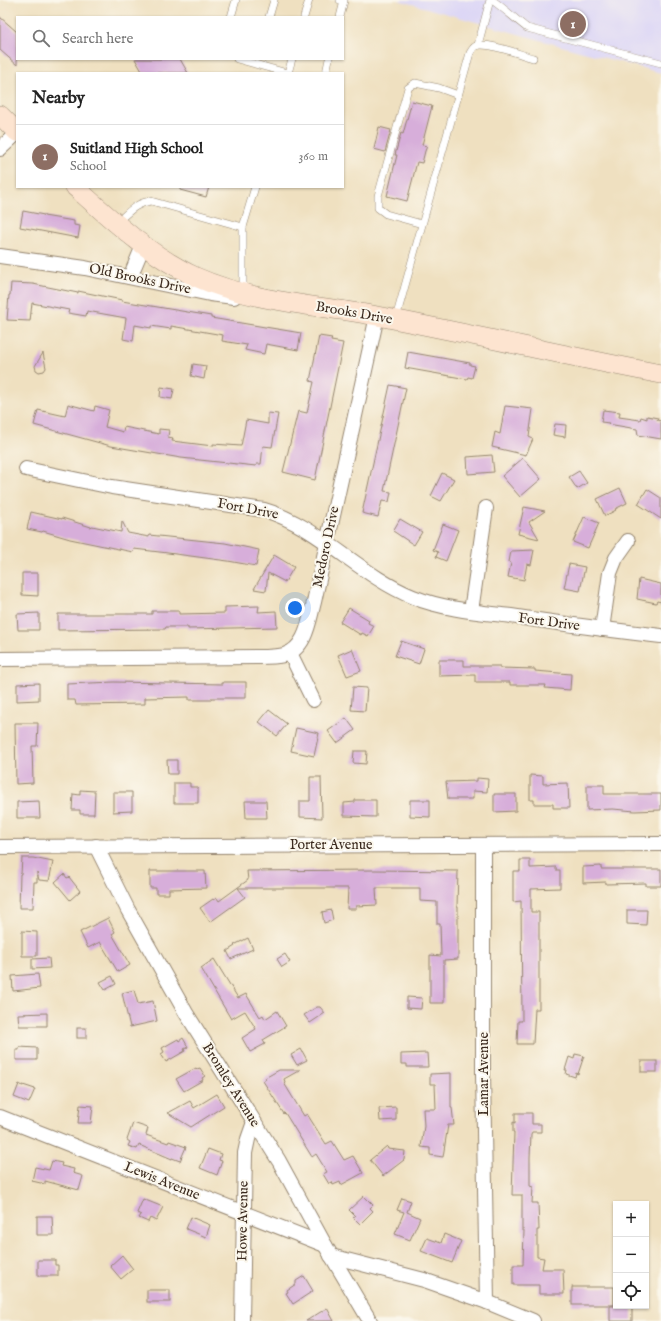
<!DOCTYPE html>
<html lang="en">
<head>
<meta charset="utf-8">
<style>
	:root { --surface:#fff; --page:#f2f2f2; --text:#222; --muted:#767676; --line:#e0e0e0; --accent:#db2777 }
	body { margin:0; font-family:"IM FELL English",serif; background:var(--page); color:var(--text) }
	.controls { position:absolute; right:12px; bottom:12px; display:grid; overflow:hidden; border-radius:0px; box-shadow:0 1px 3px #0004 }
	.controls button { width:36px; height:36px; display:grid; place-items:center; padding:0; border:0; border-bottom:1px solid var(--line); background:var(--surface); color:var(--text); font:20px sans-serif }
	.you { position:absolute; left:295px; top:608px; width:14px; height:14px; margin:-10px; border:3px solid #fff; border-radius:50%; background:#1a73e8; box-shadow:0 0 0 6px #1a73e833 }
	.badge { display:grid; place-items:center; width:26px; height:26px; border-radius:50%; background:var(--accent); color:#fff; font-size:13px; font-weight:700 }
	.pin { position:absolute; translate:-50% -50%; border:2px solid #fff; box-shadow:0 1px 4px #0006 }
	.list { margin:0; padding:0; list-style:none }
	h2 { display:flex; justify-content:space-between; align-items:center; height:52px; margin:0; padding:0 16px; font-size:17px }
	h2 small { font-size:13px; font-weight:400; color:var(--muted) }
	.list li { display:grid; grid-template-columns:26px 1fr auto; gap:12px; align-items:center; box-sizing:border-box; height:64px; padding:0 16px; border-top:1px solid var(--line) }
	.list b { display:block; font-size:15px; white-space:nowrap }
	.list p { margin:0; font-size:13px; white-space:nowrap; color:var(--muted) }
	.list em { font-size:13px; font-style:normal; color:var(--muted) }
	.icon { flex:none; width:22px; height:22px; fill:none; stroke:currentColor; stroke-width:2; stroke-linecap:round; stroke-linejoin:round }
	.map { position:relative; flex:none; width:661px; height:1321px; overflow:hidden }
	.search { position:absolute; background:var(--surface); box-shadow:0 1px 3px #0004; left:16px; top:16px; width:328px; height:44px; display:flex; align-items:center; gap:10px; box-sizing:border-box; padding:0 14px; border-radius:0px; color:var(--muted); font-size:15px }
	.panel { position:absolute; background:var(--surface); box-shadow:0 1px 3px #0004; left:16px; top:72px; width:328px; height:116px; border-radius:0px }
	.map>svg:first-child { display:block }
	.built { fill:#dcd6f6 }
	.building { fill:#d7aeda }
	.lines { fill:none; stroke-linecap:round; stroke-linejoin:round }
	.lane-casing { stroke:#95856f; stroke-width:8 }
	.street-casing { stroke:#95856f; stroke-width:16 }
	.secondary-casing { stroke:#95856f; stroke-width:20 }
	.lane { stroke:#fff; stroke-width:7 }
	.street { stroke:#fff; stroke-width:14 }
	.secondary { stroke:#fde4d0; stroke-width:19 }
	.labels { text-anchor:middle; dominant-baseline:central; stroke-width:4; stroke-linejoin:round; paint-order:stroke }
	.street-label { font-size:14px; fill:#3b2a1e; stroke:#fbf7ec }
</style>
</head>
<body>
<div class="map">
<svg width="661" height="1321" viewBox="0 0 661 1321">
	<rect width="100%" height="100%" fill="#fbf7ec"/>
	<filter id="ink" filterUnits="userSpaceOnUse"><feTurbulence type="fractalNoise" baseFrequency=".025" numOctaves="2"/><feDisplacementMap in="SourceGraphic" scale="8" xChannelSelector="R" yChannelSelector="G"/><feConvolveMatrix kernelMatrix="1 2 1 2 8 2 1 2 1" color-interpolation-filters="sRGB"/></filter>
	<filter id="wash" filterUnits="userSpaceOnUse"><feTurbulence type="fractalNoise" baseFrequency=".012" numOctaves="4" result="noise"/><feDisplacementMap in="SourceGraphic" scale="16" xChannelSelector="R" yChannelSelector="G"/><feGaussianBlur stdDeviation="0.9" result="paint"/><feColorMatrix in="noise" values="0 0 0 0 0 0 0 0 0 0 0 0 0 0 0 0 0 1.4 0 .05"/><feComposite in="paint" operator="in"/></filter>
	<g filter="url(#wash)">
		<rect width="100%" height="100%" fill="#efe0c0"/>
		<polygon class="built" points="398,0 661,0 661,73 572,49"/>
		<g id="blocks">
			<g class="building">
				<polygon points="0,17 17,32 17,65 0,50"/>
				<polygon points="135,59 180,59 188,73 143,73"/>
				<polygon points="412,101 432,106 422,145 427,146 425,151 422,163 417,162 407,201 387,196 397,155 395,155 401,133 403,134"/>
				<polygon points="379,127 391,130 385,152 374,149"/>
				<polygon points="180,187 209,187 206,197 180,190"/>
				<polygon points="23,211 44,215 44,216 74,221 74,225 80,226 78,238 20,227"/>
				<polygon points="11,283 33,284 78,293 78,291 122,300 122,301 211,316 211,318 301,333 298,350 266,344 264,354 245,350 247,345 222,341 223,335 171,326 171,329 151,326 151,328 135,325 133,341 123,339 126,318 87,311 86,316 68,313 69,310 32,303 30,321 7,320 9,295 10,295"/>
				<polygon points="319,336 332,338 331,341 343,343 315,480 283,472 298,411 307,413 314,382 310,381"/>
				<polygon points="408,352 470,363 470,365 475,366 472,378 468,377 467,379 405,368"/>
				<polygon points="43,353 46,368 44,371 39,372 36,370 35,366"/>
				<polygon points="193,364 206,366 204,379 191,376"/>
				<polygon points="390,385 406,388 384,491 391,492 389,502 382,501 378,517 362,513"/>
				<polygon points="161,387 174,389 172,399 160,397"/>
				<polygon points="68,404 94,411 95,406 109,410 105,427 123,432 124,427 159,434 159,429 169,430 168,437 173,438 172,441 213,446 213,444 241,446 246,420 268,424 268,413 278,414 272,447 263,446 261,464 257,464 256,466 181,458 111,446 34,425 38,410 65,416"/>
				<polygon points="505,406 533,409 529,437 533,439 526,455 492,447 495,432 500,434"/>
				<polygon points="603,410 620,412 619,417 640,420 641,417 647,419 647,416 658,418 657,420 661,421 661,439 638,435 637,429 608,424 609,423 601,422"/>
				<polygon points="555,424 566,425 565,437 553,435"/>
				<polygon points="492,455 494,472 468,474 467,457"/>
				<polygon points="523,458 541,479 520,497 502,476"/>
				<polygon points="579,471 587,483 577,489 569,477"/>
				<polygon points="442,473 454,479 441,501 431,496"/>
				<polygon points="620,488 627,503 615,509 616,510 605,516 597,499"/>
				<polygon points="647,489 661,498 661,519 638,504"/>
				<polygon points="524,507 545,511 529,522 539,539 518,534"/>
				<polygon points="31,512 62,519 62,518 91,527 92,526 121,532 122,521 128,533 149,537 149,535 225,543 259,550 256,566 228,561 168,553 134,549 133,552 70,539 43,531 42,532 27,529"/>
				<polygon points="584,517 599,523 588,548 573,542"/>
				<polygon points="400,519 422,532 414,545 393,531"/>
				<polygon points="443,524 458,530 446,561 436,557 438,552 433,550"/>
				<polygon points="534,550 531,565 527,564 524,580 508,577 511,563 509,562 511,551"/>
				<polygon points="274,555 294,567 285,582 268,573 266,591 254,589"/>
				<polygon points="569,564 585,567 580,591 564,588"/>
				<polygon points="22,573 38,573 38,596 22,595"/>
				<polygon points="639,579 661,584 661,602 657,601 656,603 637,599"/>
				<polygon points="259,606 258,612 276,611 277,627 188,629 188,627 166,627 165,629 58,630 58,614 152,614 152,611 179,611 179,614 225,613 225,607"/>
				<polygon points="349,608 369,620 368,623 374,626 368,636 362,633 361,635 340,622"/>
				<polygon points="39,613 39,630 18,630 17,614"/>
				<polygon points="401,641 424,649 419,664 395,656"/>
				<polygon points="352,649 361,671 347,676 338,655"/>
				<polygon points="439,660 464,660 464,666 500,666 500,668 535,669 535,671 571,674 570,690 545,688 546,685 510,685 510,682 475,682 475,675 439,676"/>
				<polygon points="114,682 223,684 223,682 246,682 246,698 211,698 211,700 189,700 189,697 145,698 145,704 76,705 75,700 67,700 67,684"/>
				<polygon points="39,683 39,700 17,701 17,684"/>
				<polygon points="353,687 367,688 365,711 351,710"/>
				<polygon points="269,710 287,724 277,736 259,722"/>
				<polygon points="346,718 355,730 337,743 328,731"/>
				<polygon points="15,723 38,723 37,746 32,746 33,783 16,784"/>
				<polygon points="296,728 319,733 314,756 291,751"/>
				<polygon points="354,751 367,751 366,764 353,763"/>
				<polygon points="167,760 177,760 177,774 168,774"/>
				<polygon points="530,775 543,776 543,784 568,783 569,808 553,808 553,804 534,804 534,800 530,800"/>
				<polygon points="310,777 321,777 322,818 300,817 300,801 310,801"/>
				<polygon points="477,778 488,779 487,792 473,791 473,799 448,799 446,782 477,781"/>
				<polygon points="174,783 190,783 190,787 198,787 198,803 174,803"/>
				<polygon points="587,785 604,785 604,794 661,794 661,810 635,811 613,809 587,810"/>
				<polygon points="80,790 95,791 94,814 80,814 80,810 72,810 73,794 80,795"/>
				<polygon points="113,792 132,792 132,811 113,812"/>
				<polygon points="494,794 516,794 516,811 494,812"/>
				<polygon points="355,800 376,800 376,817 344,816 344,803 355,802"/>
				<polygon points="410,800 430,800 430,817 410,816"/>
				<polygon points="39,801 40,818 17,818 17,802"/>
				<polygon points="245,801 266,801 267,818 246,818"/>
				<polygon points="22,858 33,858 53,862 49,881 39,880 37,872 37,882 34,882 33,908 19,908 20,874 21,874"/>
				<polygon points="520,860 530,860 530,868 556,867 556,870 560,870 560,888 531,889 531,912 539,912 539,1009 535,1009 533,1044 517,1044 518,1021 522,1021 521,901 513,902 513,871 520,871"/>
				<polygon points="601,866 601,869 661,869 661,886 646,886 646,883 606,884 606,882 583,883 583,867"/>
				<polygon points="376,870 458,871 457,907 458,907 458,959 444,960 444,1003 430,1003 430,955 441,956 440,924 437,924 437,902 420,901 420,888 376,888 377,905 356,906 356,909 347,909 348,888 238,888 245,897 210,922 200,908 213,899 214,900 217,898 219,901 248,880 247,871"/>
				<polygon points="150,871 205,871 206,888 169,889 169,894 156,894 156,888 150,888"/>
				<polygon points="64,874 67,878 69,877 80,891 70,900 55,882"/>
				<polygon points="331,910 333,920 324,923 322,912"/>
				<polygon points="627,910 647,910 646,925 627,924"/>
				<polygon points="108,918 115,932 112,934 130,965 118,972 100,942 88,948 80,932"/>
				<polygon points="22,931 37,932 37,956 22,956"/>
				<polygon points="248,938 253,949 231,959 227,951 235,946 234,945"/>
				<polygon points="285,954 290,962 282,967 277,959"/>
				<polygon points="49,958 50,968 32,969 32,959"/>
				<polygon points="214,959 238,998 246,994 260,1017 263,1015 265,1019 277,1011 286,1026 263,1040 265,1044 250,1052 242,1038 256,1029 245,1011 231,1019 201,968"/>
				<polygon points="38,974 40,988 13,991 12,976"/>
				<polygon points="112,976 116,984 105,990 100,982"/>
				<polygon points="134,990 138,1004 153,1001 157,1021 130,1027 122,993"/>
				<polygon points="407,997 422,998 421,1009 407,1008"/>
				<polygon points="317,1007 320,1007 325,1013 310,1023 304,1015"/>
				<polygon points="47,1013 47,1026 19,1026 18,1014"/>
				<rect x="77" y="1028" width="9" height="10"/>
				<polygon points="183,1038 188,1047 184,1049 185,1051 166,1062 161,1054 164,1052 162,1048 178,1039 179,1041"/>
				<polygon points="19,1047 37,1048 37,1060 16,1060 16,1050 19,1050"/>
				<polygon points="301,1049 307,1060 297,1065 291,1055"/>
				<polygon points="427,1053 428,1067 407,1067 407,1064 401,1064 401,1054"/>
				<polygon points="575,1054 584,1056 578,1074 576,1073 575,1077 566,1074 567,1070 565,1070 569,1057 574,1059"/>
				<rect x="641" y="1061" width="16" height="11"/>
				<polygon points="196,1068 197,1069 200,1068 205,1076 202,1078 203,1080 184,1091 176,1079"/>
				<polygon points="279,1070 300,1070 284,1079 285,1082 284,1083 304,1116 307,1114 326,1144 332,1141 344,1160 353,1156 363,1173 341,1185 340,1182 333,1185 332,1182 329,1184 323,1174 327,1172 316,1154 312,1157 285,1113 284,1114 263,1081 266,1079 265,1078"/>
				<polygon points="451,1073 451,1108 452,1108 454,1125 448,1125 443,1157 430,1155 430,1148 421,1147 424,1126 423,1109 436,1109 435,1084 430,1084 430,1074"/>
				<polygon points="19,1084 23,1086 23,1085 35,1089 29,1103 14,1097"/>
				<polygon points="217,1094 224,1106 191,1127 168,1113 190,1101 194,1108"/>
				<polygon points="80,1105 93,1106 91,1123 78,1123"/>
				<polygon points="396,1107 396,1120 380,1121 379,1108"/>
				<polygon points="515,1113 532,1113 532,1124 541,1124 541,1132 532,1132 531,1134 530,1157 530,1186 533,1187 532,1203 538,1203 539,1230 537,1230 537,1257 544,1258 542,1269 563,1269 564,1294 539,1294 539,1285 513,1285 513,1265 523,1265 524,1230 522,1230 522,1195 512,1195 514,1132 513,1132 513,1122 515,1123"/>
				<polygon points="133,1123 148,1128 146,1135 168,1143 169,1141 186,1147 180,1161 172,1158 172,1159 139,1145 137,1149 128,1146 130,1142 127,1140"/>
				<polygon points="387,1146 388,1149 405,1151 404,1160 383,1176 370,1160"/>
				<polygon points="208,1149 221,1154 219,1160 222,1161 217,1175 200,1168"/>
				<polygon points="52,1161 62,1163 61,1166 74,1169 73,1173 83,1176 79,1190 45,1181 45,1184 32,1181 35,1167 49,1170"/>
				<polygon points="364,1196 373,1205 370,1208 373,1211 360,1224 353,1217 355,1216 349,1210"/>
				<polygon points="402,1198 411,1201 407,1212 420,1218 410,1240 395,1234 404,1212 397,1210"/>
				<polygon points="143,1199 163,1207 156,1221 150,1218 148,1222 139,1218 141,1215 137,1213"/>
				<polygon points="37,1216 52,1216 53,1235 37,1235"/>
				<polygon points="191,1217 210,1225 206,1237 186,1229"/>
				<polygon points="444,1234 461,1241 452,1263 421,1251 427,1238 441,1243"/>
				<polygon points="122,1255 133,1269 121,1279 110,1266"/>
				<polygon points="38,1260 55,1260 55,1265 58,1265 58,1276 38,1276"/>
				<polygon points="304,1276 313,1291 293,1304 286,1293 288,1292 287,1290 296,1284 296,1281"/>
				<rect x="572" y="1287" width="42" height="18"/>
				<rect x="147" y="1290" width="23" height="12"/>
				<rect x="610" y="1306" width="22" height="15"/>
				<polygon points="327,1308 334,1321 306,1321"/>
			</g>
		</g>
	</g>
	<g filter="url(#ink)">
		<use href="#blocks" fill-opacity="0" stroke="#95856f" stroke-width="1"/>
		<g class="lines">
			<g class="lane-casing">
				<g id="lane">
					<polyline points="340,0 344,1 340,17"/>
					<path d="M 492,0 C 505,9 515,19 527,28 L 661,63"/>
					<polyline points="231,17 236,0"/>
					<polyline points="269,17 274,0"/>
					<polyline points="304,17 309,0"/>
					<polyline points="478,45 490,0"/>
					<polyline points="237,59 287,73"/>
					<polyline points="288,73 292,59"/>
					<polyline points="326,73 329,59"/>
					<path d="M 116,223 C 128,213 135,203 151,201 L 243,227"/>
					<polyline points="422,224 386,214 378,208 378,196 408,88 415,83 439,88 458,95"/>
					<polyline points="243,292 243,227 255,187"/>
					<path d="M 396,318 L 470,53 C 472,50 473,47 476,46 C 487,41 521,55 533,58"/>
				</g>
			</g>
			<g class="street-casing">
				<g id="street">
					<polyline points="0,149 17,133"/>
					<polyline points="0,256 85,268 210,294 234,297"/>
					<polyline points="130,277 143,246"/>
					<path d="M 26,469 L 112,487 L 264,510 C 319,526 359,575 413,597 C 443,609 478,612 511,616 C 561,624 611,630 661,636"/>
					<polyline points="471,611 486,508"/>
					<polyline points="602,629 610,573 616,558 628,541"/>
					<polyline points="290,653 313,700"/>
					<path d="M 0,659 L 258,657 C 266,657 276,657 284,655 C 306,649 309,621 314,602 L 377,316"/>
					<polyline points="483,845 483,1073 487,1302"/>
					<polyline points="96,846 128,910 186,1013 279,1161 325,1245 370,1321"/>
					<polyline points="0,847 661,844"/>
					<polyline points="0,1117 325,1245"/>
					<polyline points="331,1256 424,1280 487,1302 533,1321"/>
					<polyline points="242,1321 245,1153 248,1139 254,1122"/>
				</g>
			</g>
			<g class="secondary-casing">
				<g id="secondary">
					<polyline points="0,115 17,132"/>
					<path d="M 75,187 C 112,220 150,256 196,277 C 252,302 317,305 377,316 C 472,334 566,356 661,374"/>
				</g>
			</g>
			<use href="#lane" class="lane"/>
			<use href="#street" class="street"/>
			<use href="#secondary" class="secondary"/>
		</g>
	</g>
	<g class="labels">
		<g class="street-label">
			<text transform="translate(140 279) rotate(12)">Old Brooks Drive</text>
			<text transform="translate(354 313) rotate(10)">Brooks Drive</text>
			<text transform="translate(248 509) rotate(11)">Fort Drive</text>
			<text transform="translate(326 547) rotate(-78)">Medoro Drive</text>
			<text transform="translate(549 622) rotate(8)">Fort Drive</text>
			<text x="331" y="845">Porter Avenue</text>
			<text transform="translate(484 1074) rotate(-90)">Lamar Avenue</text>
			<text transform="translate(231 1085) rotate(58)">Bromley Avenue</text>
			<text transform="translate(162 1181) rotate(22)">Lewis Avenue</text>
			<text transform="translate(243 1221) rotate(-89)">Howe Avenue</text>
		</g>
	</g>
</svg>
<div class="controls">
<button>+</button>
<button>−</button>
<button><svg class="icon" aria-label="locate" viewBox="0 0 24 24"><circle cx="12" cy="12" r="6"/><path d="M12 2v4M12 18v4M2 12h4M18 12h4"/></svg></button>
</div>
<div class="you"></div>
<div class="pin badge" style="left:573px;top:24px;background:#8d6e63">1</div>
<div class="search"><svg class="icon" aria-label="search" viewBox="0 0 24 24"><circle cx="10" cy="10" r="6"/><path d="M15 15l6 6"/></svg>Search here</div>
<section class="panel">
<h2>Nearby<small></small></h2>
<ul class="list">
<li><span class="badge" style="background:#8d6e63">1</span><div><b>Suitland High School</b><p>School</p></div><em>360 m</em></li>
</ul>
</section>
</div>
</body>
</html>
